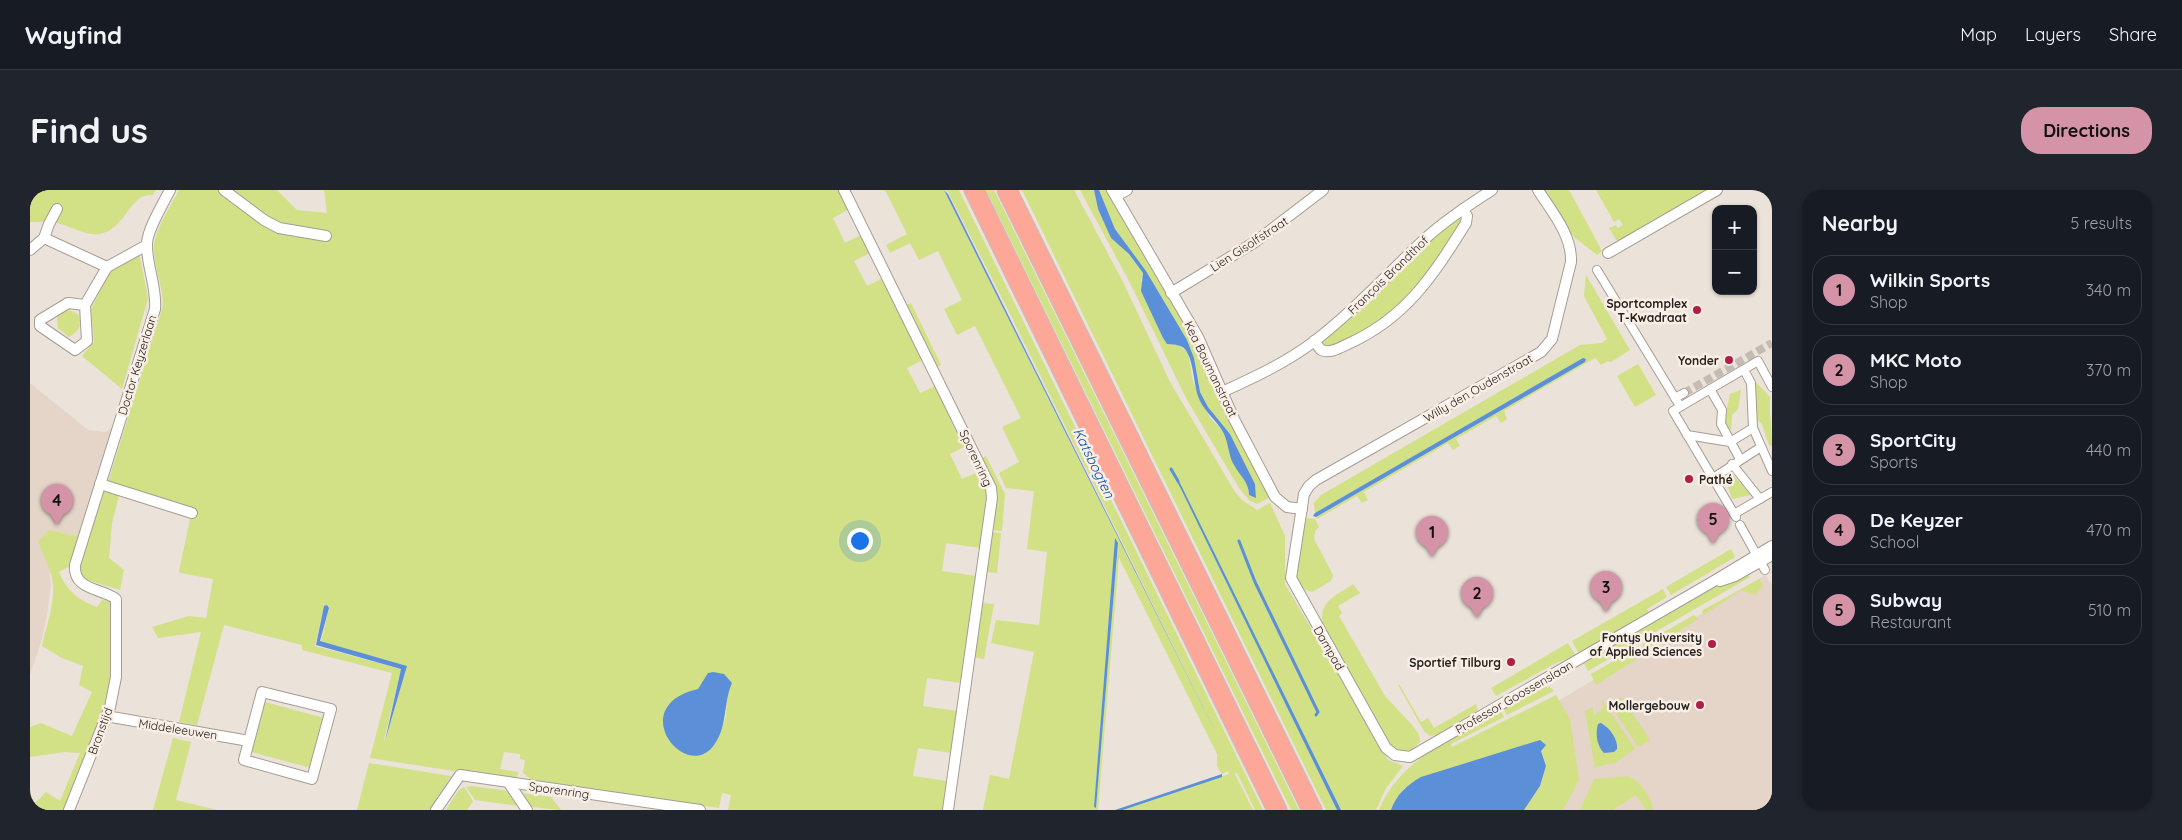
<!DOCTYPE html>
<html lang="en">
<head>
<meta charset="utf-8">
<style>
	:root { --surface:#171b24; --page:#20242c; --text:#f1f3f6; --muted:#9ea1a6; --line:#363941; --accent:#d493a7 }
	body { margin:0; font-family:Quicksand,sans-serif; background:var(--page); color:var(--text) }
	.controls { position:absolute; right:15px; top:15px; display:grid; overflow:hidden; border-radius:10px; box-shadow:0 1px 4px #0004 }
	.controls button { width:45px; height:45px; display:grid; place-items:center; padding:0; border:0; border-bottom:1px solid var(--line); background:var(--surface); color:var(--text); font:25px sans-serif }
	.you { position:absolute; left:829px; top:350px; width:18px; height:18px; margin:-12px; border:4px solid #fff; border-radius:50%; background:#1a73e8; box-shadow:0 0 0 8px #1a73e833 }
	.badge { display:grid; place-items:center; width:32px; height:32px; border-radius:50%; background:var(--accent); color:#111; font-size:16px; font-weight:700 }
	.pin { position:absolute; translate:-50% -41px; filter:drop-shadow(0 1px 2px #0008) }
	.pin::after { content:''; position:absolute; top:26px; width:18px; height:15px; background:inherit; clip-path:polygon(0 0,100% 0,50% 100%) }
	.list { margin:0; padding:0; list-style:none }
	h2 { display:flex; justify-content:space-between; align-items:center; height:65px; margin:0; padding:0 20px; font-size:21px }
	h2 small { font-size:16px; font-weight:400; color:var(--muted) }
	.list li { display:grid; grid-template-columns:32px 1fr auto; gap:15px; align-items:center; box-sizing:border-box; height:70px; margin:0 10px 10px; padding:0 10px; border:1px solid var(--line); border-radius:20px }
	.list b { display:block; font-size:19px; white-space:nowrap }
	.list p { margin:0; font-size:16px; white-space:nowrap; color:var(--muted) }
	.list em { font-size:16px; font-style:normal; color:var(--muted) }
	.map { position:relative; flex:none; width:1742px; height:620px; overflow:hidden; border-radius:20px }
	header { display:flex; align-items:center; gap:30px; box-sizing:border-box; height:70px; padding:0 25px; background:var(--surface); border-bottom:1px solid var(--line) }
	header strong { font-size:24px }
	nav { display:flex; gap:28px; margin-inline-start:auto; font-size:18px }
	.intro { display:flex; align-items:center; justify-content:space-between; box-sizing:border-box; height:120px; padding:0 30px }
	h1 { margin:0; font-size:35px }
	.button { padding:12px 22px; border-radius:20px; background:var(--accent); color:#111; font-size:18px; font-weight:700 }
	main { display:flex; gap:30px; padding:0 30px }
	aside { flex:1; background:var(--surface); border-radius:20px; box-shadow:0 1px 4px #0004 }
	.map>svg:first-child { display:block }
	.built { fill:#e4d5c8 }
	.green { fill:#d2e086; fill-rule:evenodd }
	.water { fill:#5b90d9 }
	.lines { fill:none; stroke-linecap:round; stroke-linejoin:round }
	.stream { stroke:#5b90d9; stroke-width:3 }
	.pedestrian-tunnel { stroke:#c4bcb4; stroke-width:8; stroke-dasharray:8 4; stroke-linecap:butt }
	.pedestrian-casing { stroke:#a59c94; stroke-width:10 }
	.minor-casing { stroke:#a59c94; stroke-width:12 }
	.motorway-casing { stroke:#c2c1c0; stroke-width:21 }
	.pedestrian { stroke:#fff; stroke-width:8 }
	.minor { stroke:#fff; stroke-width:10 }
	.motorway { stroke:#fca798; stroke-width:19 }
	.poi-dot { fill:#b01d46; stroke:#f9efe6; stroke-width:2 }
	.labels { text-anchor:middle; dominant-baseline:central; stroke-width:5; stroke-linejoin:round; paint-order:stroke }
	.street-label { font-size:12px; fill:#26221f; stroke:#f9efe6 }
	.poi-label { font-size:12px; font-weight:bold; fill:#26221f; stroke:#f9efe6; text-anchor:end }
	.water-label { font-size:14px; font-style:italic; fill:#0450a6; stroke:#f9efe6 }
</style>
</head>
<body>
<header>
<strong>Wayfind</strong>
<nav><a>Map</a><a>Layers</a><a>Share</a></nav>
</header>
<div class="intro"><h1>Find us</h1><a class="button">Directions</a></div>
<main>
<div class="map">
<svg width="1742" height="620" viewBox="0 0 1742 620">
	<rect width="100%" height="100%" fill="#ebe2d9"/>
	<g class="built">
		<polygon points="0,193 58,240 76,242 84,236 40,376 19,383 21,394 17,424 12,449 0,485"/>
		<polygon points="1735,385 1742,395 1742,620 1509,620 1525,513"/>
	</g>
	<g class="green">
		<path d="M 0,0 L 126,0 L 123,5 C 101,2 95,38 73,43 C 57,48 42,36 27,33 C 18,31 9,32 0,32 Z"/>
		<path d="M 149,0 L 247,0 L 267,20 L 297,23 L 294,0 L 809,0 L 819,19 L 803,28 L 815,53 L 831,45 L 840,63 L 824,71 L 837,96 L 853,88 L 893,170 L 877,178 L 890,203 L 906,196 L 925,240 L 927,239 L 936,256 L 920,264 L 932,289 L 948,282 L 957,301 L 950,358 L 916,353 L 912,381 L 946,386 L 931,493 L 897,488 L 893,516 L 927,521 L 921,563 L 888,558 L 883,586 L 917,591 L 913,620 L 698,620 L 701,605 L 692,603 L 689,618 L 503,591 L 493,583 L 495,570 L 490,569 L 490,564 L 474,562 L 470,579 L 488,582 L 487,589 L 426,580 L 424,581 L 340,568 L 362,483 L 272,460 L 272,455 L 194,435 L 167,535 L 149,532 L 171,442 L 128,448 L 122,437 L 159,426 L 176,428 L 183,389 L 150,383 L 149,381 L 162,320 L 78,292 L 133,116 C 133,96 124,78 124,58 C 124,42 141,15 149,0 ZM 297,415 L 299,418 L 291,452 L 377,476 L 355,551 L 354,550 L 371,479 L 285,456 L 294,416 ZM 668,499 L 697,504 L 696,527 L 684,556 L 663,500 Z"/>
		<path d="M 855,0 L 914,0 L 1193,557 L 978,120 L 917,0 L 929,0 L 1233,620 L 1225,620 L 1207,583 L 1205,584 L 1223,620 L 1093,620 L 1199,584 L 1198,581 L 1192,584 L 1187,576 L 1187,564 L 1089,368 L 1068,620 L 953,620 L 960,585 L 979,589 L 1004,462 L 961,453 L 966,430 L 1009,435 L 1017,362 L 997,359 L 1004,301 L 976,298 L 969,283 L 989,272 L 972,237 L 991,228 L 945,136 L 927,145 L 914,119 L 932,110 L 908,61 L 889,70 L 880,53 L 860,63 L 856,55 L 877,44 ZM 1085,349 L 1088,353 L 1066,618 L 1064,618 Z"/>
		<polygon points="956,0 964,0 1269,620 1261,620"/>
		<polygon points="992,0 1044,0 1093,92 1140,192 1205,302 1212,310 1227,320 1240,313 1255,346 1255,394 1358,570 1373,576 1356,598 1346,620 1311,620 1147,289 1307,620 1296,620"/>
		<polygon points="1050,0 1064,0 1068,19 1081,47 1099,64 1113,83 1111,91 1133,148 1137,154 1149,155 1158,163 1163,192 1180,228 1191,239 1198,252 1202,270 1217,294 1219,305 1226,308 1225,294 1200,244 1178,217 1170,202 1161,159 1157,150 1116,81 1085,39 1069,0 1078,0 1174,168 1239,308 1227,314 1219,310 1209,298 1156,208 1098,89"/>
		<polygon points="1513,0 1539,0 1572,61 1567,65 1544,47 1534,34"/>
		<polygon points="1566,0 1679,0 1589,51 1586,50 1579,38 1586,35 1588,38 1593,35 1589,29 1584,32"/>
		<path d="M 1430,27 L 1432,31 L 1399,84 L 1366,119 L 1330,144 L 1300,158 L 1294,157 L 1293,150 C 1341,111 1381,65 1430,27 Z"/>
		<polygon points="109,63 118,108 92,199 52,166 64,152 61,119 77,87 85,76"/>
		<polygon points="1556,85 1600,160 1581,172 1578,171 1571,175 1565,168 1474,221 1477,229 1471,233 1466,226 1426,249 1430,256 1423,260 1418,253 1334,302 1338,310 1332,313 1327,306 1287,329 1286,327 1554,172 1556,169 1553,168 1285,323 1284,313 1291,305 1550,155 1572,153 1577,149 1554,106"/>
		<polygon points="881,113 911,175 907,177 876,115"/>
		<path d="M 38,120 L 48,124 C 52,136 50,140 39,147 L 28,138 L 27,128 L 31,121 Z"/>
		<polygon points="1608,174 1626,205 1605,217 1587,186"/>
		<path d="M 1723,189 L 1740,207 C 1739,224 1742,239 1742,256 L 1739,255 L 1732,234 L 1727,229 Z"/>
		<polygon points="1711,200 1708,219 1702,225 1701,240 1694,232 1700,204"/>
		<polygon points="956,266 975,304 972,341 962,340 966,300 952,268"/>
		<polygon points="1694,284 1703,285 1721,305 1702,309"/>
		<polygon points="72,300 90,302 82,333 79,368 94,380 90,400 54,389 48,381"/>
		<polygon points="1275,328 1285,329 1289,337 1285,341 1284,349 1303,385 1301,391 1282,402 1271,398 1265,384"/>
		<path d="M 19,340 L 50,347 L 40,376 L 29,382 C 37,401 48,410 67,417 L 72,410 L 81,412 L 81,488 L 75,519 L 34,620 L 0,620 L 0,618 L 16,602 L 30,611 L 50,563 L 35,562 L 0,567 L 0,537 L 11,533 L 42,546 L 62,502 L 49,495 L 53,476 L 30,467 L 12,456 C 16,437 25,413 23,393 C 21,378 13,365 8,351 Z"/>
		<polygon points="961,342 971,343 967,383 956,382"/>
		<polygon points="1701,359 1705,367 1641,405 1636,397"/>
		<polygon points="1717,383 1720,387 1558,481 1554,473 1685,397"/>
		<polygon points="1729,389 1733,396 1725,405 1711,400 1674,425 1672,422 1673,420"/>
		<path d="M 1323,394 L 1330,403 L 1308,416 L 1312,423 L 1309,426 L 1355,506 L 1383,536 L 1389,545 L 1390,552 L 1380,561 L 1369,561 L 1360,554 L 1293,435 C 1288,411 1306,406 1323,394 Z"/>
		<polygon points="1633,399 1637,407 1617,419 1619,424 1549,464 1542,451"/>
		<polygon points="952,413 964,414 954,469 944,467"/>
		<polygon points="1664,425 1668,429 1615,463 1612,458 1613,454"/>
		<polygon points="1538,453 1546,466 1526,473 1466,506 1461,498"/>
		<polygon points="1606,458 1613,465 1566,495 1561,484"/>
		<polygon points="1369,494 1391,532 1398,528 1404,538 1446,514 1448,520 1407,545 1400,546 1394,541 1368,495"/>
		<polygon points="1513,497 1520,497 1524,501 1477,525 1474,519"/>
		<path d="M 1526,505 L 1540,529 L 1549,590 L 1533,620 L 1494,620 L 1510,596 L 1516,576 L 1511,559 L 1469,564 L 1417,579 L 1376,597 L 1366,609 L 1361,620 L 1349,620 C 1369,569 1427,546 1471,521 L 1474,527 L 1421,554 L 1422,557 Z"/>
		<polygon points="1591,507 1620,550 1608,557 1582,517 1585,515 1583,513"/>
		<polygon points="1572,510 1605,559 1585,573 1565,577 1555,521 1563,517 1563,526 1573,519"/>
		<polygon points="235,512 294,528 281,578 221,562"/>
		<polygon points="143,548 161,552 146,610 187,620 123,620"/>
		<polygon points="339,573 421,586 400,620 327,620"/>
		<path d="M 1598,586 C 1610,591 1622,607 1623,620 L 1616,620 L 1606,605 L 1583,620 L 1550,620 L 1564,589 Z"/>
		<polygon points="441,596 478,601 489,616 445,610 436,597"/>
		<polygon points="434,597 443,611 437,620 416,620 428,601"/>
		<polygon points="491,603 521,607 531,620 501,617"/>
	</g>
	<g class="water">
		<polygon points="914,0 918,4 1193,557"/>
		<path d="M 1064,0 L 1069,0 L 1085,39 L 1116,81 L 1157,150 L 1164,168 L 1170,202 L 1178,217 L 1200,244 L 1225,294 L 1226,308 L 1219,305 C 1219,292 1210,286 1204,275 C 1198,265 1199,253 1193,242 C 1187,231 1176,223 1170,211 C 1163,196 1165,177 1157,162 C 1153,154 1145,155 1137,154 L 1133,148 L 1111,101 L 1113,83 L 1099,64 L 1081,48 L 1068,19 Z"/>
		<polygon points="1553,168 1556,169 1555,172 1286,327 1283,326 1285,323"/>
		<polygon points="1148,289 1311,620 1307,620 1151,299 1146,290"/>
		<polygon points="1085,348 1088,353 1066,618 1064,617"/>
		<polygon points="297,415 299,418 290,451 377,476 355,551 371,479 286,455 294,416"/>
		<path d="M 683,482 L 694,484 L 702,493 C 693,513 698,536 684,555 C 656,594 594,516 668,499 L 678,483 Z"/>
		<path d="M 1571,533 C 1580,538 1588,549 1587,559 L 1584,562 L 1574,563 C 1567,556 1565,544 1568,534 Z"/>
		<path d="M 1510,550 L 1516,555 L 1511,561 L 1516,576 L 1510,596 L 1494,620 L 1361,620 C 1366,605 1377,595 1391,587 Z"/>
		<polygon points="1192,584 1192,587 1093,620 1085,620"/>
	</g>
	<g class="lines">
		<g class="stream">
			<polyline points="1141,279 1148,291"/>
			<polyline points="1209,351 1225,392 1288,522 1286,525"/>
		</g>
		<polyline class="pedestrian-tunnel" points="1654,203 1742,153"/>
		<g class="pedestrian-casing">
			<g id="pedestrian">
				<polyline points="1567,80 1650,216"/>
				<polyline points="1714,180 1721,193 1723,238 1742,281"/>
				<polyline points="1680,199 1692,220 1691,234 1710,269"/>
				<polyline points="1645,208 1654,203"/>
				<polyline points="1657,245 1700,252 1723,238"/>
				<polyline points="1702,274 1730,309"/>
				<polyline points="1683,288 1731,257"/>
				<polyline points="1704,324 1742,302"/>
				<polyline points="1706,327 1643,221 1728,171 1742,197"/>
				<polyline points="1710,335 1735,380"/>
			</g>
		</g>
		<g class="minor-casing">
			<g id="minor">
				<polyline points="194,0 234,30 249,38 296,46"/>
				<polyline points="814,0 961,298 962,308 918,620"/>
				<polyline points="1082,0 1168,147 1204,229 1245,307 1257,317 1272,319"/>
				<path d="M 1508,0 C 1522,22 1542,45 1541,72 L 1522,149 L 1511,162 L 1286,290 L 1279,296 L 1274,304 L 1261,388 L 1356,558 L 1365,565 L 1380,567 L 1684,391 L 1742,356"/>
				<polyline points="1086,6 1097,0"/>
				<polyline points="14,48 19,34 27,19"/>
				<polyline points="0,60 14,48 77,77"/>
				<polyline points="1578,63 1687,0"/>
				<polyline points="1141,103 1225,52 1293,0"/>
				<polygon points="38,113 55,115 57,151 45,160 10,136 10,130"/>
				<polyline points="55,115 77,77 117,55"/>
				<path d="M 1284,151 L 1291,160 C 1301,164 1311,157 1320,153 C 1377,127 1404,84 1436,33 L 1437,26 L 1433,19"/>
				<path d="M 1192,202 C 1223,188 1255,173 1282,153 C 1324,121 1359,82 1397,47 C 1417,29 1440,14 1462,0"/>
				<polyline points="70,294 162,323"/>
				<polyline points="1690,391 1705,386 1742,365"/>
				<polyline points="76,526 219,551 214,570 282,589 301,519 232,502 219,551"/>
				<polyline points="478,592 497,620"/>
				<path d="M 39,620 L 80,517 L 86,487 L 86,409 C 71,398 43,400 45,375 L 125,119 C 127,96 116,75 117,53 C 118,38 133,14 140,0"/>
				<polyline points="406,620 430,585 670,620"/>
			</g>
		</g>
		<g class="motorway-casing">
			<g id="motorway">
				<polyline points="944,0 1247,620"/>
				<polyline points="977,0 1282,620"/>
			</g>
		</g>
		<use href="#pedestrian" class="pedestrian"/>
		<use href="#minor" class="minor"/>
		<use href="#motorway" class="motorway"/>
	</g>
	<g class="poi-dot">
		<circle cx="1667" cy="120" r="5"/>
		<circle cx="1699" cy="170" r="5"/>
		<circle cx="1659" cy="289" r="5"/>
		<circle cx="1682" cy="454" r="5"/>
		<circle cx="1481" cy="472" r="5"/>
		<circle cx="1670" cy="515" r="5"/>
	</g>
	<g class="labels">
		<g class="street-label">
			<text transform="translate(1219 54) rotate(-33)">Lien Gisolfstraat</text>
			<text transform="translate(1358 85) rotate(-44)">François Brandthof</text>
			<text transform="translate(107 175) rotate(-73)">Doctor Keyzerlaan</text>
			<text transform="translate(1181 179) rotate(64)">Kea Boumanstraat</text>
			<text transform="translate(1448 198) rotate(-30)">Willy den Oudenstraat</text>
			<text transform="translate(946 268) rotate(65)">Sporenring</text>
			<text transform="translate(1299 458) rotate(60)">Dampad</text>
			<text transform="translate(1484 507) rotate(-30)">Professor Goossenslaan</text>
			<text transform="translate(148 539) rotate(9)">Middeleeuwen</text>
			<text transform="translate(70 541) rotate(-70)">Bronstijd</text>
			<text transform="translate(529 600) rotate(8)">Sporenring</text>
		</g>
		<g class="poi-label">
			<text x="1657" y="113">Sportcomplex<tspan x="1657" dy="14">T-Kwadraat</tspan></text>
			<text x="1689" y="170">Yonder</text>
			<text x="1669" y="289" text-anchor="start">Pathé</text>
			<text x="1672" y="447">Fontys University<tspan x="1672" dy="14">of Applied Sciences</tspan></text>
			<text x="1471" y="472">Sportief Tilburg</text>
			<text x="1660" y="515">Mollergebouw</text>
		</g>
		<g class="water-label">
			<text transform="translate(1064 273) rotate(64)">Katsbogten</text>
		</g>
	</g>
</svg>
<div class="controls">
<button>+</button>
<button>−</button>
</div>
<div class="you"></div>
<div class="pin badge" style="left:1402px;top:367px">1</div>
<div class="pin badge" style="left:1447px;top:428px">2</div>
<div class="pin badge" style="left:1576px;top:422px">3</div>
<div class="pin badge" style="left:27px;top:335px">4</div>
<div class="pin badge" style="left:1683px;top:354px">5</div>
</div>
<aside>
<h2>Nearby<small>5 results</small></h2>
<ul class="list">
<li><span class="badge">1</span><div><b>Wilkin Sports</b><p>Shop</p></div><em>340 m</em></li>
<li><span class="badge">2</span><div><b>MKC Moto</b><p>Shop</p></div><em>370 m</em></li>
<li><span class="badge">3</span><div><b>SportCity</b><p>Sports</p></div><em>440 m</em></li>
<li><span class="badge">4</span><div><b>De Keyzer</b><p>School</p></div><em>470 m</em></li>
<li><span class="badge">5</span><div><b>Subway</b><p>Restaurant</p></div><em>510 m</em></li>
</ul>
</aside>
</main>
</body>
</html>
